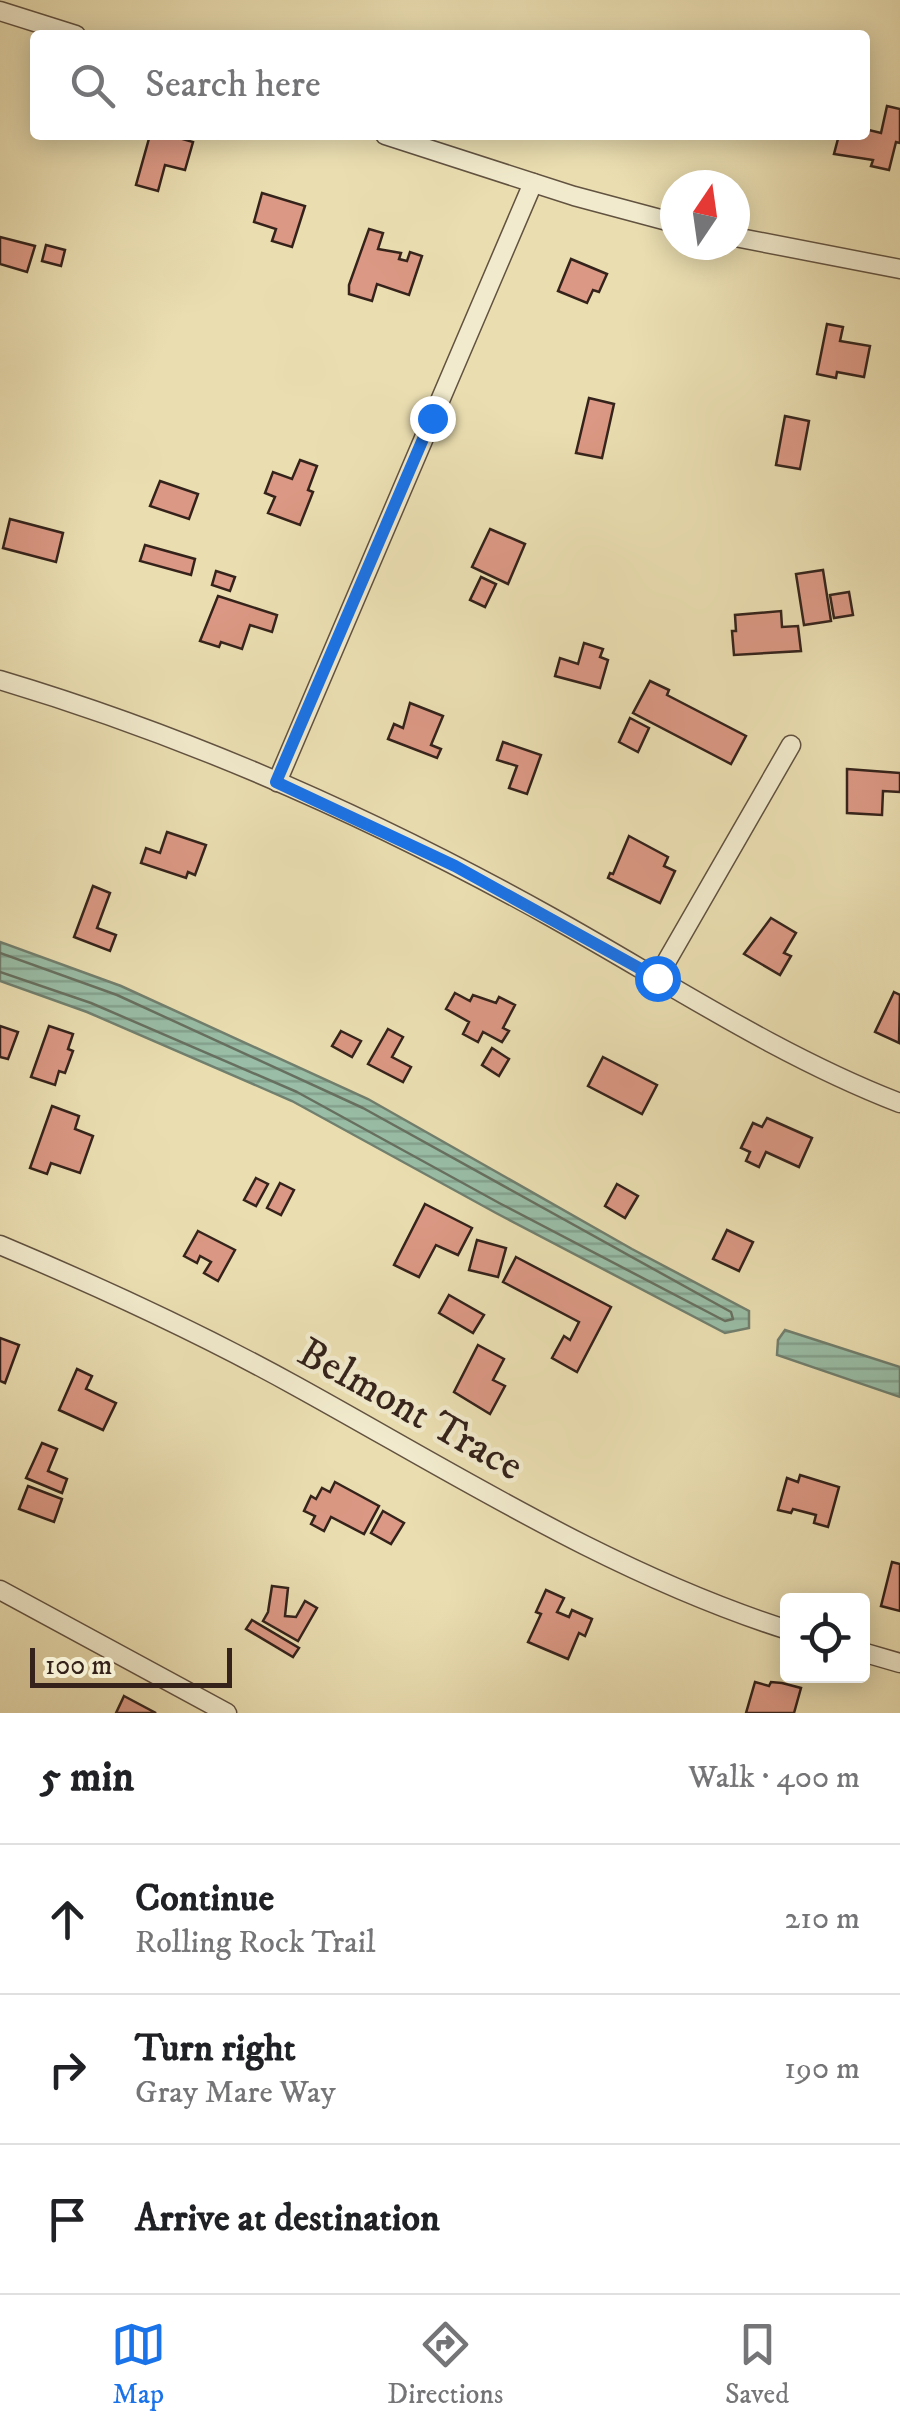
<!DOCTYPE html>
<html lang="en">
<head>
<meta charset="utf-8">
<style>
	:root { --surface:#fff; --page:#f2f2f2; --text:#202124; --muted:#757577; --line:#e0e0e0; --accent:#1a73e8 }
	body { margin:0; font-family:"IM FELL DW Pica",serif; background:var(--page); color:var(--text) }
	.controls { position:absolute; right:30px; bottom:30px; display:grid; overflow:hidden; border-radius:10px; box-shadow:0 5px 25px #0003 }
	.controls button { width:90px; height:90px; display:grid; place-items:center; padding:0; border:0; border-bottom:2px solid var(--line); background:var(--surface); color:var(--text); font:50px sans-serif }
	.compass { position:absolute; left:660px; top:170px; width:90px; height:90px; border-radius:50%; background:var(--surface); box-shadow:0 5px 25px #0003; rotate:13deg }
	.scale { position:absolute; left:30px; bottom:25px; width:202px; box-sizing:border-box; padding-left:10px; border:5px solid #35231b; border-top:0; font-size:28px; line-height:35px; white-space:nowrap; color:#35231b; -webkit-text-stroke:8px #f1eacc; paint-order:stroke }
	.stop { position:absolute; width:30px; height:30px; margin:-22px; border:8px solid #1a73e8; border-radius:50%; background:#fff }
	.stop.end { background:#1a73e8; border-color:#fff; box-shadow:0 2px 10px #0008 }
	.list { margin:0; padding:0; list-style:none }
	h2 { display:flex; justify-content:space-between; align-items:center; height:130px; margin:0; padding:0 40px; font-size:42px }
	h2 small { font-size:32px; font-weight:400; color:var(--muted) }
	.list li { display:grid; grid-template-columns:65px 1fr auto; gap:30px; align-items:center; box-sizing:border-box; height:150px; padding:0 40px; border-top:2px solid var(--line) }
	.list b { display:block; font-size:38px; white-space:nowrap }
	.list p { margin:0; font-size:32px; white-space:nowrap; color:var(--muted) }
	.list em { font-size:32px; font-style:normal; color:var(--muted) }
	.icon { flex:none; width:55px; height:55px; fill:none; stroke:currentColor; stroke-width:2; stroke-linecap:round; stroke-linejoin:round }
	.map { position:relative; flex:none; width:900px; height:1713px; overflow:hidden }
	.search { position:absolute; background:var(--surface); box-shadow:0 5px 25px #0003; left:30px; right:30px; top:30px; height:110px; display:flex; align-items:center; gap:25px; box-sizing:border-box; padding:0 35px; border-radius:10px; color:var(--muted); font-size:38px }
	.sheet { height:580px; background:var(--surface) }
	nav { display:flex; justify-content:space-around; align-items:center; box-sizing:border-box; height:140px; border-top:2px solid var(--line); background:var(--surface); font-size:28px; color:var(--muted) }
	nav a { display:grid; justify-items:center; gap:5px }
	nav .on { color:var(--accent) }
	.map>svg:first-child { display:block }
	.water { fill:url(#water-rules); stroke:#717f6e; stroke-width:2.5 }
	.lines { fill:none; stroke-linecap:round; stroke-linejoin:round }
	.shore { stroke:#677060; stroke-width:2.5 }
	.building { fill:#db9884; stroke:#35231b; stroke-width:2.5 }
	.minor-casing { stroke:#625240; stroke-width:21 }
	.minor { stroke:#f1eacc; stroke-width:18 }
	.route { stroke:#1a73e8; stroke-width:12 }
	.labels { text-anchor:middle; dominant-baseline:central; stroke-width:9; stroke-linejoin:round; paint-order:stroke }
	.street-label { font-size:42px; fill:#35231b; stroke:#f1eacc }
</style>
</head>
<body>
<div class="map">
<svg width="900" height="1713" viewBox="0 0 900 1713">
	<defs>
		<pattern id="water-rules" width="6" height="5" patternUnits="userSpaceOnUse" patternTransform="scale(2.5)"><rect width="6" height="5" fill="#99bda6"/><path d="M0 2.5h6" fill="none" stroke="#84a28e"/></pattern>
	</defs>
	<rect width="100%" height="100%" fill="#eadeb1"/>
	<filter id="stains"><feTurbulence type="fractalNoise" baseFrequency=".002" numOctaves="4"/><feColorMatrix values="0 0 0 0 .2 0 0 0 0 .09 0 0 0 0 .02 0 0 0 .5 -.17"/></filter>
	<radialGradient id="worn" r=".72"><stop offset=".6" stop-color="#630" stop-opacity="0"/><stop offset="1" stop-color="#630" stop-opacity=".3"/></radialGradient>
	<g class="water">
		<polygon points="0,942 121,986 368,1099 632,1249 749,1311 749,1328 725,1333 496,1213 292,1101 87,1012 0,981"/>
		<polygon points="785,1330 900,1367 900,1397 777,1355 778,1340"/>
	</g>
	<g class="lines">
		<polyline class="shore" points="0,953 117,995 363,1108 731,1312 733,1319 725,1321 501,1204 297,1092 91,1003 0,972"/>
	</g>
	<g class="building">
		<polygon points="887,106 900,109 900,143 896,142 889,170 871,166 873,160 834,154 839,135 865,135 865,129 881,133"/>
		<polygon points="150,135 169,135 193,142 185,170 165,165 158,191 136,185"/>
		<polygon points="262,193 305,206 292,247 272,241 276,229 254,222"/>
		<polygon points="369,229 383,233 378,249 401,253 399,259 407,261 410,252 422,256 409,295 377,284 372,301 349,294 349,285"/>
		<polygon points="0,237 35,246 27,272 0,264"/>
		<polygon points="46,245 65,250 61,266 42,261"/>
		<polygon points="571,259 607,274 599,292 593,290 587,303 558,291"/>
		<polygon points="827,324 843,327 840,341 870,346 864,377 837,372 836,378 817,374"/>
		<polygon points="589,398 614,404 602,458 576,453"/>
		<polygon points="785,416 809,421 800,469 776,465"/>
		<polygon points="300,460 317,466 308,490 313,492 300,525 268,513 275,497 265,493 273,472 292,479"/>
		<polygon points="160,481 198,494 189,519 150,506"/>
		<polygon points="10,519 63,533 56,562 3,548"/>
		<polygon points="490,529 525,544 508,584 472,567"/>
		<polygon points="145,545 195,559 191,575 140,561"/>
		<polygon points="823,570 831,621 804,625 796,574"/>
		<polygon points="216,571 235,577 230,591 212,585"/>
		<polygon points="481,577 496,584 485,607 470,600"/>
		<polygon points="849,592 853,615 834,618 830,595"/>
		<polygon points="218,596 277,615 272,632 250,625 242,649 221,642 219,647 200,641"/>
		<polygon points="781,611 782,627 798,626 801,651 734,655 732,631 736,631 735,615"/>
		<polygon points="584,643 603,649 600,657 608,660 600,688 555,676 560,658 578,664"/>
		<polygon points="650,681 669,690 667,695 746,736 731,764 633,713"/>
		<polygon points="410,703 443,716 431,745 441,749 437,758 388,739 394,724 403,728"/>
		<polygon points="630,718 649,728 638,752 619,742"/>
		<polygon points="503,742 541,755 527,794 509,788 517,766 497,760"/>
		<polygon points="847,769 900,773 900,792 883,791 882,815 847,813"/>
		<polygon points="167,832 206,845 195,875 188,872 186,878 141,863 146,848 160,853"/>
		<polygon points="629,836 668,857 664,866 675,871 660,903 608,878 610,873 613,874"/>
		<polygon points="93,886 110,893 97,928 116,935 110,951 74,937"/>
		<polygon points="771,918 796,933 784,953 791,956 780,975 744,954"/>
		<polygon points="894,992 900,995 899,1043 875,1032"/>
		<polygon points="455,993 470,1001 473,995 496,1003 499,997 515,1005 503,1028 509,1031 502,1042 483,1032 478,1042 463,1034 469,1022 446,1009"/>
		<polygon points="0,1026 18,1032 8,1059 0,1057"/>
		<polygon points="49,1026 73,1034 68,1049 73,1051 65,1073 59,1071 55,1085 31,1077"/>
		<polygon points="388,1029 403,1037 392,1057 411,1067 403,1082 368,1064"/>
		<polygon points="341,1031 361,1041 352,1057 332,1046"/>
		<polygon points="492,1048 509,1059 499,1076 482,1065"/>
		<polygon points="603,1057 657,1085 642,1114 588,1086"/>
		<polygon points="52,1106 79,1116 75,1129 93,1136 80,1173 51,1163 47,1174 30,1168"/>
		<polygon points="767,1118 812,1138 799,1167 766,1152 759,1167 746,1161 750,1152 741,1148 753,1123 762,1127"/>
		<polygon points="256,1178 268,1184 256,1206 244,1200"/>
		<polygon points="280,1183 294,1190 281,1215 267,1208"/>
		<polygon points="617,1184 638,1196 625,1218 605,1206"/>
		<polygon points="425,1204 472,1228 458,1255 436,1245 419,1277 394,1265"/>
		<polygon points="727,1230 753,1242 739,1271 713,1259"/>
		<polygon points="198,1231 235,1250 218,1281 204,1273 211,1262 200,1256 197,1263 184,1256"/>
		<polygon points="477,1240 506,1248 498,1277 469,1270"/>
		<polygon points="516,1257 611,1307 577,1372 552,1358 564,1336 570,1340 579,1322 503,1282"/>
		<polygon points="449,1295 484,1315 473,1333 439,1313"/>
		<polygon points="0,1338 19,1345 5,1383 0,1381"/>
		<polygon points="478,1345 504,1359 493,1380 505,1386 490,1414 454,1392"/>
		<polygon points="77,1369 92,1376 86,1389 116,1403 103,1430 59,1410"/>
		<polygon points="42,1443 57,1449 48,1471 67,1479 62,1493 26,1478"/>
		<polygon points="800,1475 839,1487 828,1527 814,1523 816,1515 793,1509 791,1513 778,1510 787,1478 798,1482"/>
		<polygon points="335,1482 379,1506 364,1534 331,1517 324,1531 311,1524 315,1516 304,1511 311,1496 316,1499 322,1488 330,1492"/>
		<polygon points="28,1486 62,1499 54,1522 19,1509"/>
		<polygon points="383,1511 404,1523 391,1544 371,1533"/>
		<polygon points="892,1562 900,1564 900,1611 881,1606"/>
		<polygon points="272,1586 288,1588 285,1616 296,1617 305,1601 317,1608 298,1641 263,1621 268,1612"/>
		<polygon points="546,1590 564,1598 557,1612 569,1617 572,1610 592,1619 585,1636 579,1633 568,1659 528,1642 541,1614 536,1612"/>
		<polygon points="252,1620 299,1648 293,1657 246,1629"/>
		<polygon points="755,1682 769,1686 771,1682 782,1683 801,1688 794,1713 746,1713"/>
		<polygon points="124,1696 156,1713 116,1713"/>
	</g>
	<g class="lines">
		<g class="minor-casing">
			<g id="minor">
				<polyline points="0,11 76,35"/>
				<polyline points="385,135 574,196 675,223"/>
				<polyline points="735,237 900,269"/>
				<path d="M 0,680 C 191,737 377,820 551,917 C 666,981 776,1055 900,1103"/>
				<polyline points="277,782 533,183"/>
				<polyline points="657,978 791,745"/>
				<path d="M 0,1245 C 100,1287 198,1332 294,1385 C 454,1473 612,1574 788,1630"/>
				<polyline points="0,1590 227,1713"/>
				<polyline points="862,1652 900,1663"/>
			</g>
		</g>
		<use href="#minor" class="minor"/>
	</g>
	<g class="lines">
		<polyline class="route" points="432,418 276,782 455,866 657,978"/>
	</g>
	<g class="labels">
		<g class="street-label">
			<text transform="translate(410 1410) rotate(29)">Belmont Trace</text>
		</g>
	</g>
	<rect width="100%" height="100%" filter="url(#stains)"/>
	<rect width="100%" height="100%" fill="url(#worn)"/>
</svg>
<div class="controls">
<button><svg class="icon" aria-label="locate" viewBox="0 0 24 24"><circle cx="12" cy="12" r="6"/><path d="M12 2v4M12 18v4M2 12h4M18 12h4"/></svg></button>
</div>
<svg class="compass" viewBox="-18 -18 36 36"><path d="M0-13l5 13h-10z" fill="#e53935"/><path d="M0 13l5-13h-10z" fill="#757577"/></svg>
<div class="scale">100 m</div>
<div class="stop" style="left:657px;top:978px"></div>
<div class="stop end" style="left:432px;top:418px"></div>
<div class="search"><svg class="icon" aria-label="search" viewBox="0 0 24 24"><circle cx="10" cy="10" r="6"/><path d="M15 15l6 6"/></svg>Search here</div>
</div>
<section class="sheet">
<h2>5 min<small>Walk · 400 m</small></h2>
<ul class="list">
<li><svg class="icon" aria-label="ahead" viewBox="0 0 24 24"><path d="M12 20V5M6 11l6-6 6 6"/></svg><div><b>Continue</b><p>Rolling Rock Trail</p></div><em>210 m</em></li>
<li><svg class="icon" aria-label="right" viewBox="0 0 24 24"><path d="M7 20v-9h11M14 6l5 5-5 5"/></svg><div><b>Turn right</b><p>Gray Mare Way</p></div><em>190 m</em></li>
<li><svg class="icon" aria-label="arrive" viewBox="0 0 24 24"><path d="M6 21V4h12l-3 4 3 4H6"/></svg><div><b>Arrive at destination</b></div></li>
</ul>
</section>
<nav>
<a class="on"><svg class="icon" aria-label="map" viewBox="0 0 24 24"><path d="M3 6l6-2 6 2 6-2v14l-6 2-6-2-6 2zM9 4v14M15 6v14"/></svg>Map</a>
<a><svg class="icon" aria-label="directions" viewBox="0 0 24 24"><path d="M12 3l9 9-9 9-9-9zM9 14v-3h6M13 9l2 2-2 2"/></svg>Directions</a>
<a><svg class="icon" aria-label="saved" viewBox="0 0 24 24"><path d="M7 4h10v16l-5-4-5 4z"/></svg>Saved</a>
</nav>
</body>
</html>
